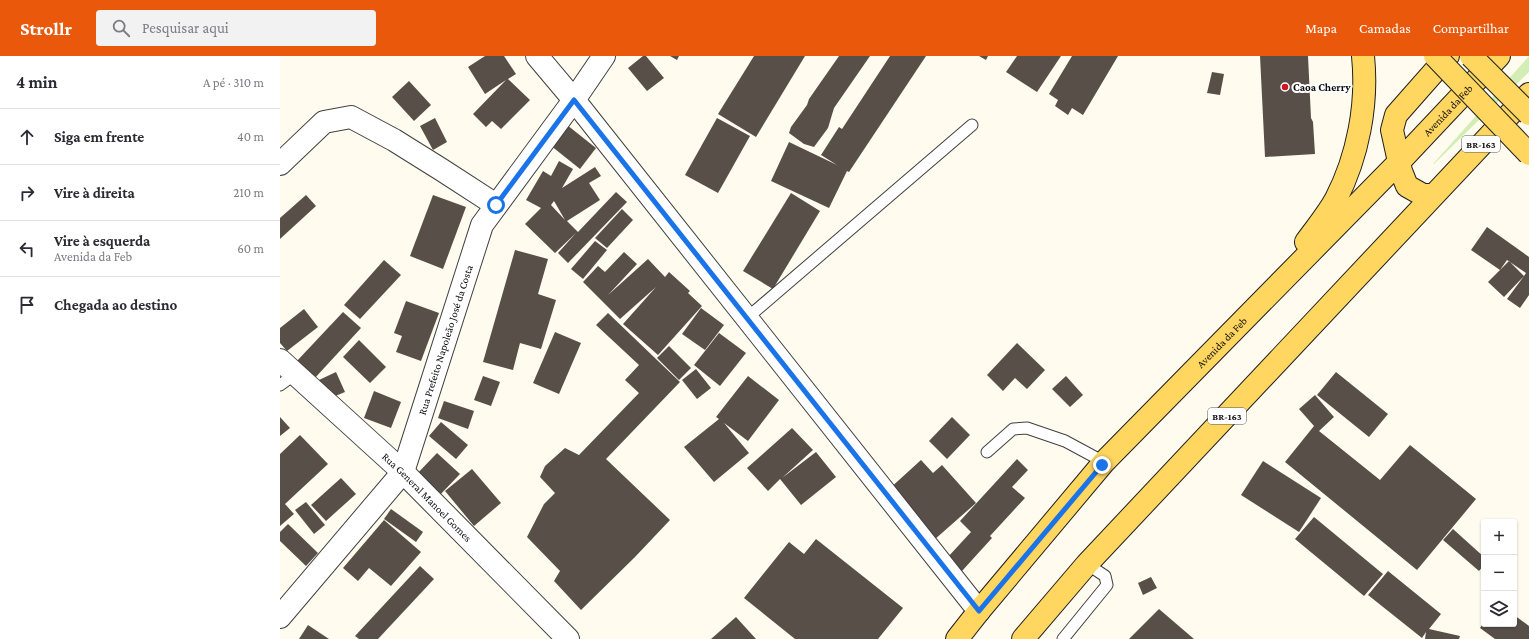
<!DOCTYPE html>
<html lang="pt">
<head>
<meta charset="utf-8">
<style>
	:root { --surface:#fff; --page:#f2f2f3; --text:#2b2b33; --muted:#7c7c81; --line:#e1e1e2; --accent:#ea580c }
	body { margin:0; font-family:"Crimson Pro",serif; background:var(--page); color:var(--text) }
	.controls { position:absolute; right:12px; bottom:12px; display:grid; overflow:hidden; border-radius:4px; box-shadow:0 1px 3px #0004 }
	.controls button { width:36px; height:36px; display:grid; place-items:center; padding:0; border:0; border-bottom:1px solid var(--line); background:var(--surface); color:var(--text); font:20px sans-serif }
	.stop { position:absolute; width:12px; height:12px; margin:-9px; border:3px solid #1a73e8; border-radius:50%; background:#fff }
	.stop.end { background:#1a73e8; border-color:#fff; box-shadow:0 1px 4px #0008 }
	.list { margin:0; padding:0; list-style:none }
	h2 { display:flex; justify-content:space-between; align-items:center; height:52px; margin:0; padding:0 16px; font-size:17px }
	h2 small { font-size:13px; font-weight:400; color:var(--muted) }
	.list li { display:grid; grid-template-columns:26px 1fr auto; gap:12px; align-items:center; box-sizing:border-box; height:56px; padding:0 16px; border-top:1px solid var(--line) }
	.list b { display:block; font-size:15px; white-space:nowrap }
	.list p { margin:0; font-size:13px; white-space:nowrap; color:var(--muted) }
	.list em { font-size:13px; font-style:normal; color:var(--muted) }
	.icon { flex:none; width:22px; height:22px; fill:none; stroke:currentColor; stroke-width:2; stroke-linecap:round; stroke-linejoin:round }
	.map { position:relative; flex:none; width:1249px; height:583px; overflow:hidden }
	header { display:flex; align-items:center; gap:24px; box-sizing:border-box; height:56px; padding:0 20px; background:var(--accent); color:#fff }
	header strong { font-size:19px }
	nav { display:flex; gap:22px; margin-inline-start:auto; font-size:14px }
	.search { width:280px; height:36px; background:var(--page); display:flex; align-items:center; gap:10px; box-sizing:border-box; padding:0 14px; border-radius:4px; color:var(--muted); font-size:15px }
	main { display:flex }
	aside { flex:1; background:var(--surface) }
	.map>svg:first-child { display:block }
	.green { fill:#d3eeb4 }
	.building { fill:#584f49; fill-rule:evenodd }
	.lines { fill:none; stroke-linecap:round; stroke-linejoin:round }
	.service-casing { stroke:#414141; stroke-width:13 }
	.minor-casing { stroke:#414141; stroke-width:24 }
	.primary-casing { stroke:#1f1f1f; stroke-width:24 }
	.service { stroke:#fff; stroke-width:11 }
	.minor { stroke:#fff; stroke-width:22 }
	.primary { stroke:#ffd65f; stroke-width:22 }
	.primary-bridge-casing { stroke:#1f1f1f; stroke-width:24; stroke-linecap:butt }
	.primary-bridge { stroke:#ffd65f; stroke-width:22 }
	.route { stroke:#1a73e8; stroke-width:5 }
	.poi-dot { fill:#ce1622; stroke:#fff; stroke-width:1.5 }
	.labels { text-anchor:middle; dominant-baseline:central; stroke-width:4; stroke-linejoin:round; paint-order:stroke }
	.shield { fill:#fff; stroke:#565656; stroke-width:1 }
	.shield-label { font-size:10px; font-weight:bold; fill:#0e0e0e }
	.poi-label { font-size:11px; font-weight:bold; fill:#0e0e0e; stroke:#fff; text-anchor:start }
	.street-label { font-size:11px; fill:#0e0e0e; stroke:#fff }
</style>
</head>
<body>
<header>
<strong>Strollr</strong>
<div class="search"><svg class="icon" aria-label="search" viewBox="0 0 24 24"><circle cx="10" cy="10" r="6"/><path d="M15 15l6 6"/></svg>Pesquisar aqui</div>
<nav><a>Mapa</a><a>Camadas</a><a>Compartilhar</a></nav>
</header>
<main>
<aside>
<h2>4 min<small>A pé · 310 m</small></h2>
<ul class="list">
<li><svg class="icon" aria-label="ahead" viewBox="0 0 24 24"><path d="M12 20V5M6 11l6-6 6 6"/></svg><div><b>Siga em frente</b></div><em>40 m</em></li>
<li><svg class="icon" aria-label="right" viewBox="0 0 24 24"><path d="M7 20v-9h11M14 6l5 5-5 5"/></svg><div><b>Vire à direita</b></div><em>210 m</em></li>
<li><svg class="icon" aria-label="left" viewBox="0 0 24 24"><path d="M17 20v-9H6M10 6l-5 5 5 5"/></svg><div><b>Vire à esquerda</b><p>Avenida da Feb</p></div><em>60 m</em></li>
<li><svg class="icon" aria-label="arrive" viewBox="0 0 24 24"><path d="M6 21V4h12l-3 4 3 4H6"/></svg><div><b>Chegada ao destino</b></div></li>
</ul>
</aside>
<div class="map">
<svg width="1249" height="583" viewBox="0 0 1249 583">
	<rect width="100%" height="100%" fill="#fffcef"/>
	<polygon class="green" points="1249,0 1249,16 1198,65 1154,108 1153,108"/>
	<g class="building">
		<polygon points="205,0 224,0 236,18 228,23 250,44 221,73 212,65 206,71 193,58 226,24 205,38 188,11"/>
		<polygon points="363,0 366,0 384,22 367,35 348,12"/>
		<polygon points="390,0 399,0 397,4"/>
		<polygon points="474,0 525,0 476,81 438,58"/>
		<polygon points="559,0 590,0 554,52 548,72 534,91 524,88 509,77 511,71 527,49 529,43"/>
		<polygon points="610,0 646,0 569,116 567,115 549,152 491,125 509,86 557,109 541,99 559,71 562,73"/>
		<polygon points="699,0 708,0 706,4"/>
		<polygon points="737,0 781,0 757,36 726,16"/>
		<polygon points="792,0 838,0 803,59 792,52 788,59 775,50 778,44 769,38"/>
		<polygon points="980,0 1028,0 1031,62 1033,66 1035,98 985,101"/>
		<polygon points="932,16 944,18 940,39 927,37"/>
		<polygon points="129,25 151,49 134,65 112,41"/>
		<polygon points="155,62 167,86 153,94 140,70"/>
		<polygon points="437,62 470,80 438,137 405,119"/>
		<polygon points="287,69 316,92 300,113 270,89"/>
		<path d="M 279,105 L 293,113 L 282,132 L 315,111 L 321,120 L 309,127 L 320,144 L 287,165 L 298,176 L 336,136 L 347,146 L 288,207 L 278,197 L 296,177 L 275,197 L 245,168 L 261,152 L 246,144 L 263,115 L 271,120 ZM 274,145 L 285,164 L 271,149 Z"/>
		<polygon points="511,137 540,155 493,233 463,215"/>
		<polygon points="26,139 36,150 0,183 0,162"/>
		<polygon points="153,139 186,151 163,213 130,200"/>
		<polygon points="342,153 353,164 327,192 315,182"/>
		<polygon points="1207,171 1249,201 1249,239 1240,252 1227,243 1244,220 1224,241 1208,226 1229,205 1244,220 1246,217 1227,204 1220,214 1191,194"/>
		<polygon points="315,185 327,194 303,223 291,213"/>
		<polygon points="235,194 268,203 258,238 276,244 261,293 240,287 233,314 203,306"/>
		<polygon points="344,196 357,208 328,239 368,203 385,221 389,216 410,235 408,237 422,250 378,299 343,268 376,231 340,263 303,226 318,210 325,216"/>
		<polygon points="104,204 121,219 80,263 64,249"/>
		<polygon points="126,245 159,257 141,305 116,296 122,280 114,277"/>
		<polygon points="421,252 444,269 425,294 402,278"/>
		<polygon points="24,253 38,271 7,295 0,287 0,272"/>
		<polygon points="63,256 81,272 34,323 16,306"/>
		<polygon points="328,257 400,326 326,403 390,464 355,501 340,486 355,501 301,554 274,525 280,515 247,481 264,448 275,437 260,421 265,410 285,392 299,399 359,337 345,324 359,309 316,269"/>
		<polygon points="275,276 301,287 279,338 253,327"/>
		<polygon points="439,277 466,297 440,330 414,309"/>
		<polygon points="79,284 106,311 90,327 63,301"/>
		<polygon points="737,287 765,314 747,333 735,322 723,335 707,319"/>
		<polygon points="389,290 411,312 399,324 377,302"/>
		<polygon points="416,313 431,332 417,343 402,324"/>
		<polygon points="56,316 65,336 48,343 39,324"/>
		<polygon points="1056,316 1108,358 1089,381 1037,339"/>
		<polygon points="203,320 220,326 211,350 194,344"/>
		<polygon points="468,320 499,344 468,385 444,367 469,397 434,426 404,391 439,363 436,361"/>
		<polygon points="786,320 803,339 790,351 772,333"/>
		<polygon points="94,335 121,346 111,372 84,362"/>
		<polygon points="1035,339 1054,361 1039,375 1100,424 1130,389 1196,443 1137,514 1005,406 1034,370 1019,353"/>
		<polygon points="164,345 194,355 188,373 158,362"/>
		<polygon points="0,361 10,372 0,380"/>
		<polygon points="672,361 690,379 667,403 649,385"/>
		<polygon points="161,366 188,389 176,403 149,380"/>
		<polygon points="512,372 533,394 502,422 536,396 556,421 521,449 500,423 488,435 467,412"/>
		<polygon points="20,379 48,408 5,448 14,458 0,470 0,398"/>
		<polygon points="157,397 180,418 157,442 134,421"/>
		<polygon points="737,403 748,414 732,431 745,442 710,480 712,482 682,515 667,502 691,476 680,465"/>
		<polygon points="641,404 653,417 662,409 696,447 654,484 608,434"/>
		<polygon points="983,405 1041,442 1019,476 961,439"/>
		<polygon points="192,413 221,447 194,470 165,435"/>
		<polygon points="61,422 76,438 46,465 31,449"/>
		<polygon points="26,446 45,469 34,478 15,454"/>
		<polygon points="111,453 143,476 136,486 104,463"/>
		<polygon points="1034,461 1103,518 1084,540 1015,483"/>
		<polygon points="104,464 141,496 111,530 89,512 78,525 63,512"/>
		<polygon points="8,468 38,497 26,510 0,485 0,476"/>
		<polygon points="1173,473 1204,501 1204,509 1199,515 1163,484"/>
		<polygon points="536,483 623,552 598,583 515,583 464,542 509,486 524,498"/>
		<polygon points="140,510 154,523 98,583 79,583 75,580"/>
		<polygon points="1108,515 1161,558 1149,573 1180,580 1179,583 1145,583 1146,576 1142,582 1088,539"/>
		<polygon points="871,521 877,532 863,539 858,527"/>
		<polygon points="879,553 914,583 849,583"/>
		<polygon points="1234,559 1249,570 1249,583 1215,583 1200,572 1204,566 1204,568 1234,568"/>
		<polygon points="456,561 476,583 431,583"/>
		<polygon points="28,569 49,583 19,583"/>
	</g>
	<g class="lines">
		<g class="service-casing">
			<g id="service">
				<polyline points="467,262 692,69"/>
				<polyline points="0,329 15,318"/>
				<polyline points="707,396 733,373 747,372 785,385 824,406"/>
				<polyline points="783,583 827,529 825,520 807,508"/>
			</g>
		</g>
		<g class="minor-casing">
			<g id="minor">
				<polyline points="257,0 294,44 699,555"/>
				<polyline points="0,108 44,66 71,61 114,84 162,114 216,149"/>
				<path id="s1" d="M 0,304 L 123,416 L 288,583"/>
				<path id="s2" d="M 0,561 L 123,416 L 202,169 L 294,44 L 324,0"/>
			</g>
		</g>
		<g class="primary-casing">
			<g id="primary">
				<polyline points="1153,139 1143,139 1127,130 1121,115 1112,74 1116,59 1168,0"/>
				<path d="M 1026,186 C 1036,172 1048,158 1056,143 C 1078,100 1088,48 1083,0"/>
				<path id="s3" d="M 677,583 L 699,555 L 824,406 L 1120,105 L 1219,0"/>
				<polyline points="743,583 807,508 1249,38"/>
			</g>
		</g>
		<use href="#service" class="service"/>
		<use href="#minor" class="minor"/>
		<use href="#primary" class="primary"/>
		<g class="primary-bridge-casing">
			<g id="primary-bridge">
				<polyline points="1155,0 1249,98"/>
				<polyline points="1191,0 1249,58"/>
			</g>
		</g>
		<use href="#primary-bridge" class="primary-bridge"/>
	</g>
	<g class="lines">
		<polyline class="route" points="216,149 294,44 699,555 822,409"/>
	</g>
	<circle class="poi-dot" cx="1005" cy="31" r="4"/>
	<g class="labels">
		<g class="shield">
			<rect x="1182" y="80" width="38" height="16" rx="3"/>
			<rect x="928" y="352" width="38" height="16" rx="3"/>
		</g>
		<g class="shield-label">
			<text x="1201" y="88">BR-163</text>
			<text x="947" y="360">BR-163</text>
		</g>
		<g class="poi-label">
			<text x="1013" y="31">Caoa Cherry</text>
		</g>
		<g class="street-label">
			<text stroke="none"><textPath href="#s3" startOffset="722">Avenida da Feb</textPath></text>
			<text stroke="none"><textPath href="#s2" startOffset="329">Rua Prefeito Napoleão José da Costa</textPath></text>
			<text stroke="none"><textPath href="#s3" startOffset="398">Avenida da Feb</textPath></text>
			<text stroke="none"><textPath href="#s1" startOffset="201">Rua General Manoel Gomes</textPath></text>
		</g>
	</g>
</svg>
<div class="controls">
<button>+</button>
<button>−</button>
<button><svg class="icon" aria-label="layers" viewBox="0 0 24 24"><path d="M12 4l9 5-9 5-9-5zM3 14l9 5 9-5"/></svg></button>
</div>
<div class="stop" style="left:216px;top:149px"></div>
<div class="stop end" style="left:822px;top:409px"></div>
</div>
</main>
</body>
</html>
